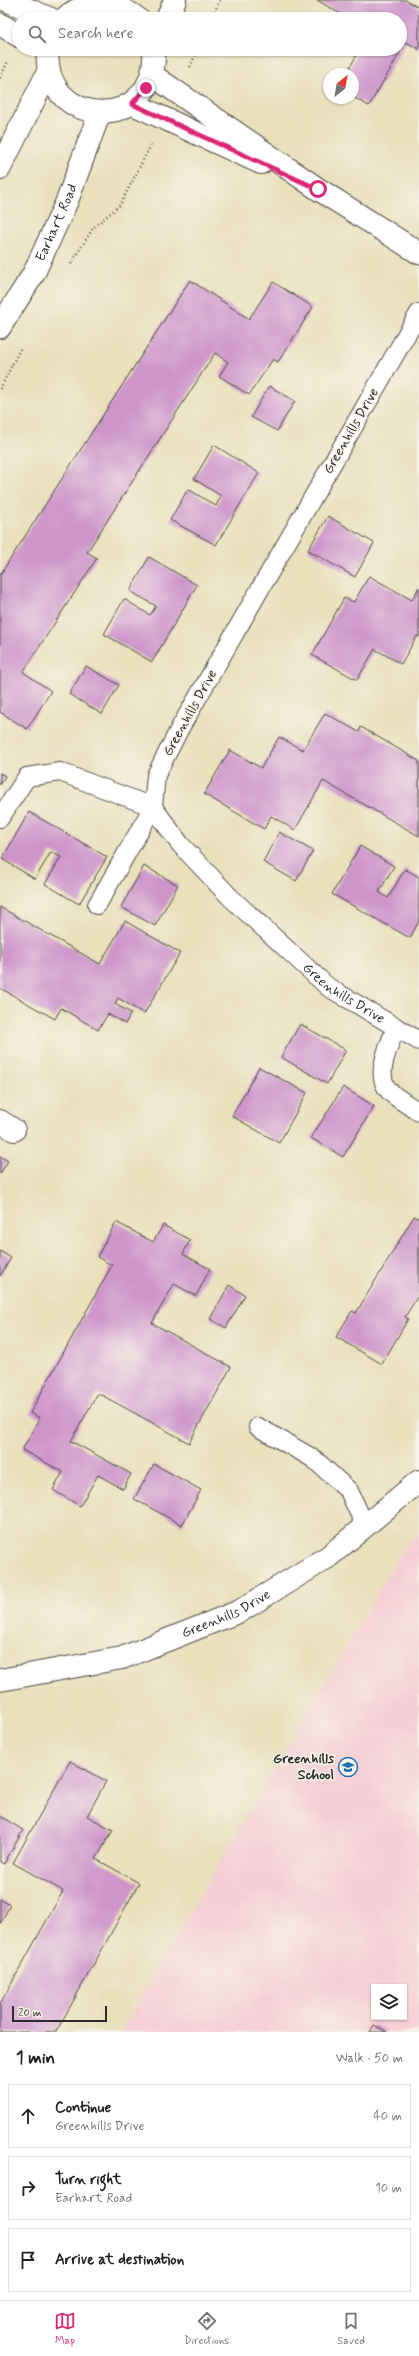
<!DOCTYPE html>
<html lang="en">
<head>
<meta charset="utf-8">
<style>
	:root { --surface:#fff; --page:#f6f6f6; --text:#202124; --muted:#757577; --line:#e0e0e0; --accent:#db2777 }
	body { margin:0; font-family:Mynerve,sans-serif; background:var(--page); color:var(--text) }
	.controls { position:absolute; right:12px; bottom:12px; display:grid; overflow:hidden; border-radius:0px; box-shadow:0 1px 3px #0004 }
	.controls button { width:36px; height:36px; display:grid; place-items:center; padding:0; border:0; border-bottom:1px solid var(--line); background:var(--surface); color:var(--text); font:20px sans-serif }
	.compass { position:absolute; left:323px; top:68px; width:36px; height:36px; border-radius:50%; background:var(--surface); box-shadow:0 1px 3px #0004; rotate:31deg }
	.scale { position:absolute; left:12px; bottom:10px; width:95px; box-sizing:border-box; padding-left:4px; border:2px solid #2b2b2b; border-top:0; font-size:11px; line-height:14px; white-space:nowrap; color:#2b2b2b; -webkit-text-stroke:3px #f7f3e8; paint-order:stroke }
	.stop { position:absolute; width:12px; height:12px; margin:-9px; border:3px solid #db2777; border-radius:50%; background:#fff }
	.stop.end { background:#db2777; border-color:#fff; box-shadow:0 1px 4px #0008 }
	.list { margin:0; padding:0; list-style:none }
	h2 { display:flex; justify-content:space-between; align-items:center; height:52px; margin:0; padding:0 16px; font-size:17px }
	h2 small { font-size:13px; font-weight:400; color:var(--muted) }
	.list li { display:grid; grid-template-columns:26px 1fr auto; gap:12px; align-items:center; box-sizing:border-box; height:64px; margin:0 8px 8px; padding:0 8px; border:1px solid var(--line); border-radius:0px }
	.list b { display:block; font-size:15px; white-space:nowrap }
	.list p { margin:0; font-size:13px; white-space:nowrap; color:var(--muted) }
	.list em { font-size:13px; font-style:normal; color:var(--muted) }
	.icon { flex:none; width:22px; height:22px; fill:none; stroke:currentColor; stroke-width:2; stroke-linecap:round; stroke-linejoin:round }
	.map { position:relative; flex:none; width:419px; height:2032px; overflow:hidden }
	.search { position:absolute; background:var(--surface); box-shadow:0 1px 3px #0004; left:12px; right:12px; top:12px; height:44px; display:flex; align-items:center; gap:10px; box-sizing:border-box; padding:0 14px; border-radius:22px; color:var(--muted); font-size:15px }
	.sheet { height:268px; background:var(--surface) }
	nav { display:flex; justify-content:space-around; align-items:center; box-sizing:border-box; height:56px; border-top:1px solid var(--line); background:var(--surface); font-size:11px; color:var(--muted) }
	nav a { display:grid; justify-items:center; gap:2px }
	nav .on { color:var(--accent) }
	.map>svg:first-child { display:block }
	.built { fill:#f6cfd6; fill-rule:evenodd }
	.building { fill:#ce95cb }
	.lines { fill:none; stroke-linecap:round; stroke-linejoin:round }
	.lane-casing { stroke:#484641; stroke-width:20 }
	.street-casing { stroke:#484641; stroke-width:24 }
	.secondary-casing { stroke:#484641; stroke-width:24 }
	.path { stroke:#484641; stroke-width:2.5; stroke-dasharray:1 3; stroke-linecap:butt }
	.lane { stroke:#fff; stroke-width:18 }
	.street { stroke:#fff; stroke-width:22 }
	.secondary { stroke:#fff; stroke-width:22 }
	.route { stroke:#db2777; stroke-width:5 }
	.labels { text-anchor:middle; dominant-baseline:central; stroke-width:3; stroke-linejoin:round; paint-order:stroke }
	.street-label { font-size:14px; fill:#2b2b2b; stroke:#f7f3e8 }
	.poi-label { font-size:14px; font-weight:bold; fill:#2b2b2b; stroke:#f7f3e8; text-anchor:end }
</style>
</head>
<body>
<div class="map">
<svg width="419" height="2032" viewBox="0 0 419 2032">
	<rect width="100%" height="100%" fill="#f7f3e8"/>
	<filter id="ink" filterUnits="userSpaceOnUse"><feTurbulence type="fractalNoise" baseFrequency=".025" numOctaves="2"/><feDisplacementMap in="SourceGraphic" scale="8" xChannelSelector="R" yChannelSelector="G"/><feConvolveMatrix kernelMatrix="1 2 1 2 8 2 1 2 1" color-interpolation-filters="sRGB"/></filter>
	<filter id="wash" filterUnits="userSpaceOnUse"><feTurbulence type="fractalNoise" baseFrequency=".012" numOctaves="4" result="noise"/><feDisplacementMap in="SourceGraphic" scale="16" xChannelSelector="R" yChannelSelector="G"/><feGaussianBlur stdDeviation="0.9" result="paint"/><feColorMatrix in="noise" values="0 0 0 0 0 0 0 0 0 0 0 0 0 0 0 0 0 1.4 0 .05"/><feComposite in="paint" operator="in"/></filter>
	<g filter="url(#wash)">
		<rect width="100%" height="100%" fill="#e9e0bc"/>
		<path class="built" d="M 419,1533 L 419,2032 L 120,2032 L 405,1546 ZM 374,1987 L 404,1987 L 404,2017 L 374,2017 Z"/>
		<g id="blocks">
			<g class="building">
				<polygon points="317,0 406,0 419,8 419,49 406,42 369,106 353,97 353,74 346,74 359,51 356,49 400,49 400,19 342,19 344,16"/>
				<polygon points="190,280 249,319 273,282 313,307 278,362 273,359 249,395 219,376 228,362 215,353 87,552 97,558 23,672 51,691 27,729 0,712 0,575"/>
				<polygon points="269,386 295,401 277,431 251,417"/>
				<polygon points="214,445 259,473 216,545 170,520 188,489 216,506 221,496 194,479"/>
				<polygon points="328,516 374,543 355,577 308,550"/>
				<polygon points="149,557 197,585 152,662 104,634 124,599 150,615 156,606 130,591"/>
				<polygon points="369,576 412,600 419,587 419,637 417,636 401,664 375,649 357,680 312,655 344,598 354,602"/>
				<polygon points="86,666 119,685 102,714 69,694"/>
				<polygon points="325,713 359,732 361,727 419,761 419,836 323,781 295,830 271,816 264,829 204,794 230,750 261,768 279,737 303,750"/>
				<polygon points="0,773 5,776 0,785"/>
				<polygon points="29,812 107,857 79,904 45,884 61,857 51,852 35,879 2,859"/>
				<polygon points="279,832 313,851 296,881 263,862"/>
				<polygon points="360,846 394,866 379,892 388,898 405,869 419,877 419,921 410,938 332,894"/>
				<polygon points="144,866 178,885 155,926 121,907"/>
				<polygon points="0,907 100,964 125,921 180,953 144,1014 118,998 115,1004 131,1013 125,1024 108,1014 98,1030 61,1008 55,1019 0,988"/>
				<polygon points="300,1024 346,1050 327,1084 281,1057"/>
				<polygon points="259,1067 307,1093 279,1143 232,1116"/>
				<polygon points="343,1087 374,1106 343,1157 311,1138"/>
				<polygon points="0,1156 8,1161 0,1174"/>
				<polygon points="414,1216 419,1219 419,1294 405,1317 408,1319 382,1364 336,1337 352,1311 356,1313"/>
				<polygon points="116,1222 153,1242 163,1225 190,1240 183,1254 210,1269 196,1296 174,1284 152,1323 231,1367 189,1443 98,1393 71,1441 131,1474 123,1489 98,1475 80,1506 53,1490 63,1472 22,1450 40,1418 30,1413 112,1265 97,1257"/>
				<polygon points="0,1251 11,1258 0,1276"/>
				<polygon points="229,1285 245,1295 226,1328 210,1319"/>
				<polygon points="154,1464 201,1490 182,1525 134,1499"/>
				<polygon points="70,1761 106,1781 87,1816 113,1830 96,1859 139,1883 56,2032 0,2032 0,2004 63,1891 13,1863"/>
				<polygon points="0,1816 23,1830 4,1864 0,1862"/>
				<polygon points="0,1899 10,1905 0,1924"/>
				<polygon points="374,2025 387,2032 370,2032"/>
			</g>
		</g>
	</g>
	<g filter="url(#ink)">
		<use href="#blocks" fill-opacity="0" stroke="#484641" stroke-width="1"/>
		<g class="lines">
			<g class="lane-casing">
				<g id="lane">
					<path id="s1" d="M 419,313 L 180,728 L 156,775 L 153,807 L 180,844 L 230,897 L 328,987 L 419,1041"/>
					<polyline points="0,818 27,777 60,772 153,807 97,905"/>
					<path d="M 396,1027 C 390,1044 373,1076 390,1092 C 399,1100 410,1106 419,1112"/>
					<polyline points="258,1427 314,1459 349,1491 365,1526"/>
				</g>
			</g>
			<g class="street-casing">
				<g id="street">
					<polyline points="6,0 51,19"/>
					<polyline points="0,24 19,36"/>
					<polyline points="152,75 318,189 419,253"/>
					<polyline points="133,104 261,163"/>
					<polyline points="0,1121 14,1130"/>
					<path id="s2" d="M 0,1680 L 122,1658 L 240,1611 L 328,1557 L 419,1481"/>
				</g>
			</g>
			<g class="secondary-casing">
				<g id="secondary">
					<path d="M 64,19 C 83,0 118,2 138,19"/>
					<polyline points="167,19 175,0"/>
					<path d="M 48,49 C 40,129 159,136 154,49"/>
					<polyline points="0,168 49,70"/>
					<path id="s3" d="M 0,327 L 34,273 L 67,201 L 100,112"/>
				</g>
			</g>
			<g class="path">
				<polyline points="211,19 220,0"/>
				<polyline points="190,67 198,49"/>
				<polyline points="0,78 8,61"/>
				<polyline points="71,264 93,228 120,205 152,143"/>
				<polyline points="0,389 21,347"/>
			</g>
			<use href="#lane" class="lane"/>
			<use href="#street" class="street"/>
			<use href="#secondary" class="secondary"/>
		</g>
	</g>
	<g class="lines" filter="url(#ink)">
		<polyline class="route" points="146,88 132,104 318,189"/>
	</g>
	<defs>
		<g id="school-ring" transform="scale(1)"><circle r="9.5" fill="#f7f3e8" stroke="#1f6fb2" stroke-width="1.5"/><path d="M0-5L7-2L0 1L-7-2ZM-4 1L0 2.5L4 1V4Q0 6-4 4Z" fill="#1f6fb2"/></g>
	</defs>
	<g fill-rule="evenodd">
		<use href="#school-ring" x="348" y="1767"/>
	</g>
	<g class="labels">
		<g class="street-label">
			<text stroke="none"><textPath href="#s3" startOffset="119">Earhart Road</textPath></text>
			<text transform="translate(351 431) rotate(-60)">Greenhills Drive</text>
			<text transform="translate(190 713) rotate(-61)">Greenhills Drive</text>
			<text stroke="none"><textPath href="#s1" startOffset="832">Greenhills Drive</textPath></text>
			<text stroke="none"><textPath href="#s2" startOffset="237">Greenhills Drive</textPath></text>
		</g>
		<g class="poi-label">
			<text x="334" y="1759">Greenhills<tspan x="334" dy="16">School</tspan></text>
		</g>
	</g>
</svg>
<div class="controls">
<button><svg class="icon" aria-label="layers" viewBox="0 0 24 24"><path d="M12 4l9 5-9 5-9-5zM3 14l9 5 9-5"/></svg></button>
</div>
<svg class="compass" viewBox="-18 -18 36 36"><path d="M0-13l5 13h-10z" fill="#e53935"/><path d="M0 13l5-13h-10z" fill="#757577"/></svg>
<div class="scale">20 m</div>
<div class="stop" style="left:318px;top:189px"></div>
<div class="stop end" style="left:146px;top:88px"></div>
<div class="search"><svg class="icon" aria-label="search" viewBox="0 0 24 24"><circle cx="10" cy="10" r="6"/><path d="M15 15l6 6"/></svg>Search here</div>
</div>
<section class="sheet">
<h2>1 min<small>Walk · 50 m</small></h2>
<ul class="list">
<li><svg class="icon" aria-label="ahead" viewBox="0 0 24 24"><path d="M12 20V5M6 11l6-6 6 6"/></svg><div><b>Continue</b><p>Greenhills Drive</p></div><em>40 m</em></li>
<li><svg class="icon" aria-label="right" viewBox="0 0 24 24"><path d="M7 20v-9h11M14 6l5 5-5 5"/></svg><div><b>Turn right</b><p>Earhart Road</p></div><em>10 m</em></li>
<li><svg class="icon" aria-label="arrive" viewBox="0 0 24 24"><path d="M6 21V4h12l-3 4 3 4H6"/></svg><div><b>Arrive at destination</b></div></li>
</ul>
</section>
<nav>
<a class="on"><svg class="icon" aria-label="map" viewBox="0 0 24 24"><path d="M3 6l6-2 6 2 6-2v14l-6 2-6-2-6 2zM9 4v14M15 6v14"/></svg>Map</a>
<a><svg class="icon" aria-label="directions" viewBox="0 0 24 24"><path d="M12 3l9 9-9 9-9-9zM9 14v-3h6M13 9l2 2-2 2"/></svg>Directions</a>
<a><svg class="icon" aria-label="saved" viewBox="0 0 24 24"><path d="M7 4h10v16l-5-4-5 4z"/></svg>Saved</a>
</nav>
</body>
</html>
